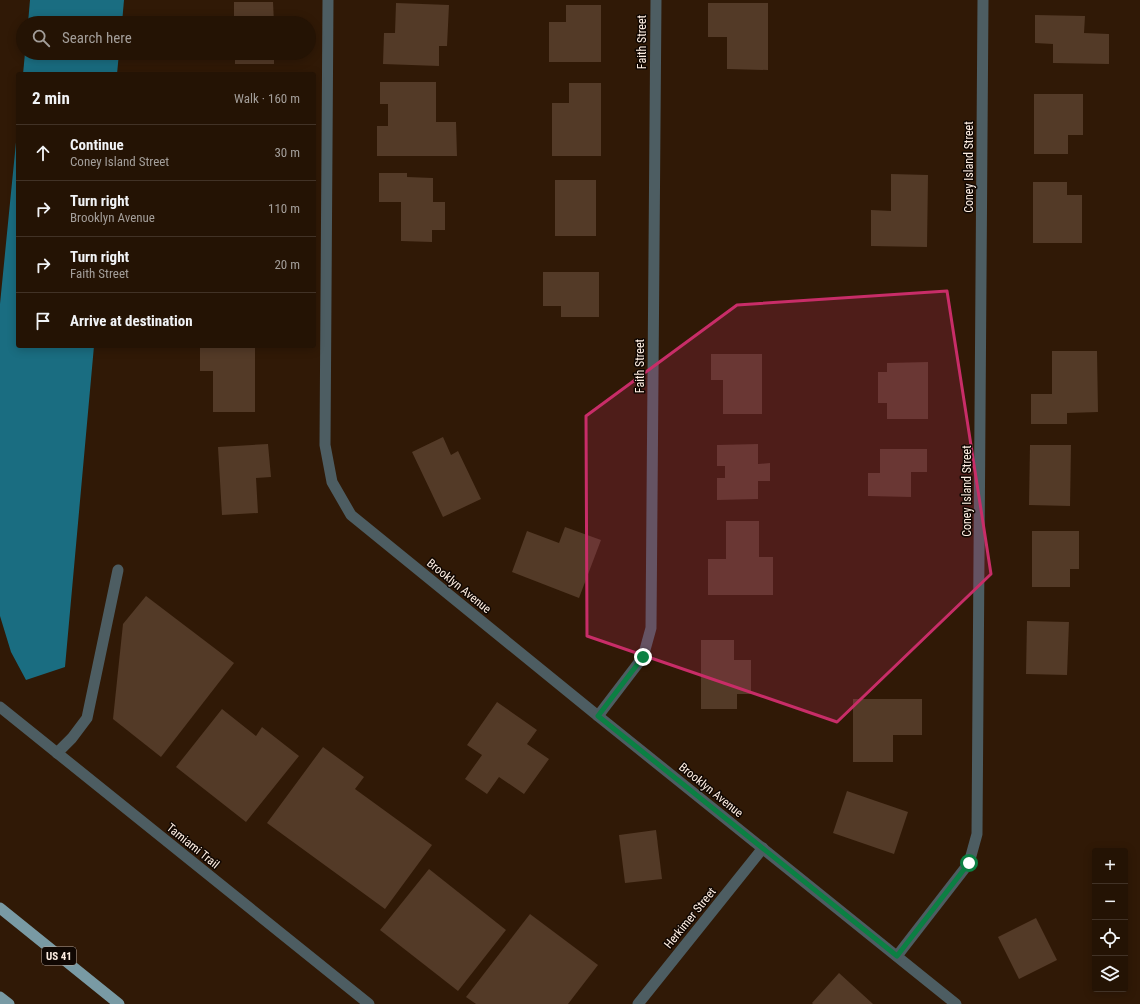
<!DOCTYPE html>
<html lang="en">
<head>
<meta charset="utf-8">
<style>
	:root { --surface:#241304; --page:#302013; --text:#f1f3f6; --muted:#a39e9a; --line:#413226 }
	body { margin:0; font-family:"Roboto Condensed",sans-serif; background:var(--page); color:var(--text) }
	.controls { position:absolute; right:12px; bottom:12px; display:grid; overflow:hidden; border-radius:4px; box-shadow:0 2px 10px #0003 }
	.controls button { width:36px; height:36px; display:grid; place-items:center; padding:0; border:0; border-bottom:1px solid var(--line); background:var(--surface); color:var(--text); font:20px sans-serif }
	.stop { position:absolute; width:12px; height:12px; margin:-9px; border:3px solid #0b8043; border-radius:50%; background:#fff }
	.stop.end { background:#0b8043; border-color:#fff; box-shadow:0 1px 4px #0008 }
	.list { margin:0; padding:0; list-style:none }
	h2 { display:flex; justify-content:space-between; align-items:center; height:52px; margin:0; padding:0 16px; font-size:17px }
	h2 small { font-size:13px; font-weight:400; color:var(--muted) }
	.list li { display:grid; grid-template-columns:26px 1fr auto; gap:12px; align-items:center; box-sizing:border-box; height:56px; padding:0 16px; border-top:1px solid var(--line) }
	.list b { display:block; font-size:15px; white-space:nowrap }
	.list p { margin:0; font-size:13px; white-space:nowrap; color:var(--muted) }
	.list em { font-size:13px; font-style:normal; color:var(--muted) }
	.icon { flex:none; width:22px; height:22px; fill:none; stroke:currentColor; stroke-width:2; stroke-linecap:round; stroke-linejoin:round }
	.map { position:relative; flex:none; width:1140px; height:1004px; overflow:hidden }
	.search { position:absolute; background:var(--surface); box-shadow:0 2px 10px #0003; left:16px; top:16px; width:300px; height:44px; display:flex; align-items:center; gap:10px; box-sizing:border-box; padding:0 14px; border-radius:22px; color:var(--muted); font-size:15px }
	.panel { position:absolute; background:var(--surface); box-shadow:0 2px 10px #0003; left:16px; top:72px; width:300px; height:276px; border-radius:4px }
	.map>svg:first-child { display:block }
	.water { fill:#1a6d81 }
	.building { fill:#533a27 }
	.lines { fill:none; stroke-linecap:round; stroke-linejoin:round }
	.service { stroke:#4d5d62; stroke-width:11 }
	.minor { stroke:#4d5d62; stroke-width:11 }
	.primary { stroke:#799aa4; stroke-width:11 }
	.route { stroke:#0b8043; stroke-width:5 }
	.marked { fill:#c82d68; fill-opacity:0.2; stroke:#c82d68; stroke-width:3; stroke-linejoin:round }
	.labels { text-anchor:middle; dominant-baseline:central; stroke-width:3; stroke-linejoin:round; paint-order:stroke }
	.shield { fill:#100702; stroke:#b7a99f; stroke-width:1 }
	.shield-label { font-size:11px; font-weight:bold; fill:#feeee2 }
	.street-label { font-size:12px; fill:#feeee2; stroke:#100702 }
</style>
</head>
<body>
<div class="map">
<svg width="1140" height="1004" viewBox="0 0 1140 1004">
	<rect width="100%" height="100%" fill="#301906"/>
	<g class="water">
		<polygon points="30,0 124,0 122,23 28,23"/>
		<polygon points="25,53 119,53 117,74 23,74"/>
		<polygon points="18,122 18,346 94,346 65,667 26,680 11,652 0,616 0,304"/>
	</g>
	<g class="building">
		<polygon points="234,2 273,2 274,23 234,23"/>
		<polygon points="396,3 449,5 447,46 439,46 439,66 383,64 384,33 395,33"/>
		<polygon points="708,3 768,3 768,70 727,69 727,37 708,37"/>
		<polygon points="566,5 601,5 601,62 549,62 549,22 566,22"/>
		<polygon points="1035,15 1085,16 1084,33 1109,34 1109,64 1053,63 1053,44 1035,43"/>
		<rect x="235" y="53" width="39" height="11"/>
		<polygon points="380,82 436,82 436,122 456,122 457,156 377,156 377,126 388,126 388,104 380,104"/>
		<polygon points="569,83 601,83 601,156 552,156 552,103 569,103"/>
		<polygon points="1034,94 1083,94 1083,135 1068,135 1068,154 1034,154"/>
		<polygon points="379,173 407,173 407,177 433,178 433,202 445,202 445,230 432,230 432,242 401,241 401,202 379,202"/>
		<polygon points="891,174 928,175 927,247 871,246 871,210 891,211"/>
		<rect x="555" y="180" width="41" height="56"/>
		<polygon points="1033,182 1067,182 1067,195 1082,195 1082,243 1033,243"/>
		<polygon points="543,272 599,272 599,317 561,317 561,306 543,306"/>
		<polygon points="200,346 255,346 255,412 213,412 213,371 200,371"/>
		<polygon points="1052,351 1097,351 1098,412 1067,413 1067,424 1031,424 1031,394 1052,394"/>
		<polygon points="711,354 762,354 762,414 723,414 723,380 711,380"/>
		<polygon points="928,362 928,419 887,419 887,403 878,403 878,372 887,372 887,363"/>
		<polygon points="443,437 451,455 458,451 481,499 443,517 412,452"/>
		<polygon points="268,444 271,477 256,478 258,513 222,515 218,447"/>
		<polygon points="758,444 758,464 770,463 770,481 758,481 758,499 717,500 717,478 725,478 725,466 717,466 717,445"/>
		<polygon points="1030,445 1071,445 1070,506 1029,505"/>
		<polygon points="880,449 927,449 927,472 911,472 911,497 868,496 868,473 880,473"/>
		<polygon points="726,521 759,521 759,557 773,557 773,595 708,595 708,559 726,559"/>
		<polygon points="565,527 601,540 579,598 512,572 527,531 559,543"/>
		<polygon points="1032,531 1079,531 1079,569 1070,569 1070,587 1032,587"/>
		<polygon points="146,596 234,663 161,757 113,719 123,624"/>
		<polygon points="1027,621 1069,622 1067,675 1026,674"/>
		<polygon points="701,640 734,640 734,660 751,660 751,694 737,694 737,709 701,709"/>
		<polygon points="853,699 922,699 922,735 893,735 893,762 853,762"/>
		<polygon points="497,702 537,730 527,744 549,759 524,794 499,777 487,794 465,779 482,755 467,745"/>
		<polygon points="222,709 256,736 262,727 299,756 246,822 176,767"/>
		<polygon points="323,747 364,777 355,789 432,845 385,909 267,823"/>
		<polygon points="847,791 908,812 894,854 833,833"/>
		<polygon points="656,830 662,879 625,883 619,835"/>
		<polygon points="429,869 506,930 458,991 380,930"/>
		<polygon points="530,914 598,965 568,1004 476,1004 466,997"/>
		<polygon points="1036,918 1057,960 1019,979 998,937"/>
		<polygon points="839,973 873,1004 813,1004 812,1003"/>
	</g>
	<g class="lines">
		<polyline class="service" points="57,753 72,738 87,718 118,570"/>
		<g class="minor">
			<polyline points="328,0 325,445 332,482 351,515 598,716 956,1004"/>
			<polyline points="0,707 369,1004"/>
			<polyline points="598,716 643,657 651,628 656,0"/>
			<polyline points="897,956 969,863 977,834 983,0"/>
			<polyline points="638,1004 763,848"/>
		</g>
		<g class="primary">
			<polyline points="0,908 119,1004"/>
			<polyline points="0,997 9,1004"/>
		</g>
	</g>
	<g class="lines">
		<polyline class="route" points="643,657 598,716 897,956 969,863"/>
	</g>
	<path class="marked" d="M 947,291 L 991,574 L 837,722 L 587,636 L 586,416 L 737,305 Z"/>
	<g class="labels">
		<rect class="shield" x="42" y="947" width="34" height="18" rx="3"/>
		<g class="shield-label">
			<text x="59" y="956">US 41</text>
		</g>
		<g class="street-label">
			<text transform="translate(642 42) rotate(-90)">Faith Street</text>
			<text transform="translate(969 167) rotate(-90)">Coney Island Street</text>
			<text transform="translate(640 366) rotate(-90)">Faith Street</text>
			<text transform="translate(967 491) rotate(-90)">Coney Island Street</text>
			<text transform="translate(459 586) rotate(39)">Brooklyn Avenue</text>
			<text transform="translate(711 790) rotate(39)">Brooklyn Avenue</text>
			<text transform="translate(193 846) rotate(39)">Tamiami Trail</text>
			<text transform="translate(690 918) rotate(-51)">Herkimer Street</text>
		</g>
	</g>
</svg>
<div class="controls">
<button>+</button>
<button>−</button>
<button><svg class="icon" aria-label="locate" viewBox="0 0 24 24"><circle cx="12" cy="12" r="6"/><path d="M12 2v4M12 18v4M2 12h4M18 12h4"/></svg></button>
<button><svg class="icon" aria-label="layers" viewBox="0 0 24 24"><path d="M12 4l9 5-9 5-9-5zM3 14l9 5 9-5"/></svg></button>
</div>
<div class="stop" style="left:969px;top:863px"></div>
<div class="stop end" style="left:643px;top:657px"></div>
<div class="search"><svg class="icon" aria-label="search" viewBox="0 0 24 24"><circle cx="10" cy="10" r="6"/><path d="M15 15l6 6"/></svg>Search here</div>
<section class="panel">
<h2>2 min<small>Walk · 160 m</small></h2>
<ul class="list">
<li><svg class="icon" aria-label="ahead" viewBox="0 0 24 24"><path d="M12 20V5M6 11l6-6 6 6"/></svg><div><b>Continue</b><p>Coney Island Street</p></div><em>30 m</em></li>
<li><svg class="icon" aria-label="right" viewBox="0 0 24 24"><path d="M7 20v-9h11M14 6l5 5-5 5"/></svg><div><b>Turn right</b><p>Brooklyn Avenue</p></div><em>110 m</em></li>
<li><svg class="icon" aria-label="right" viewBox="0 0 24 24"><path d="M7 20v-9h11M14 6l5 5-5 5"/></svg><div><b>Turn right</b><p>Faith Street</p></div><em>20 m</em></li>
<li><svg class="icon" aria-label="arrive" viewBox="0 0 24 24"><path d="M6 21V4h12l-3 4 3 4H6"/></svg><div><b>Arrive at destination</b></div></li>
</ul>
</section>
</div>
</body>
</html>
